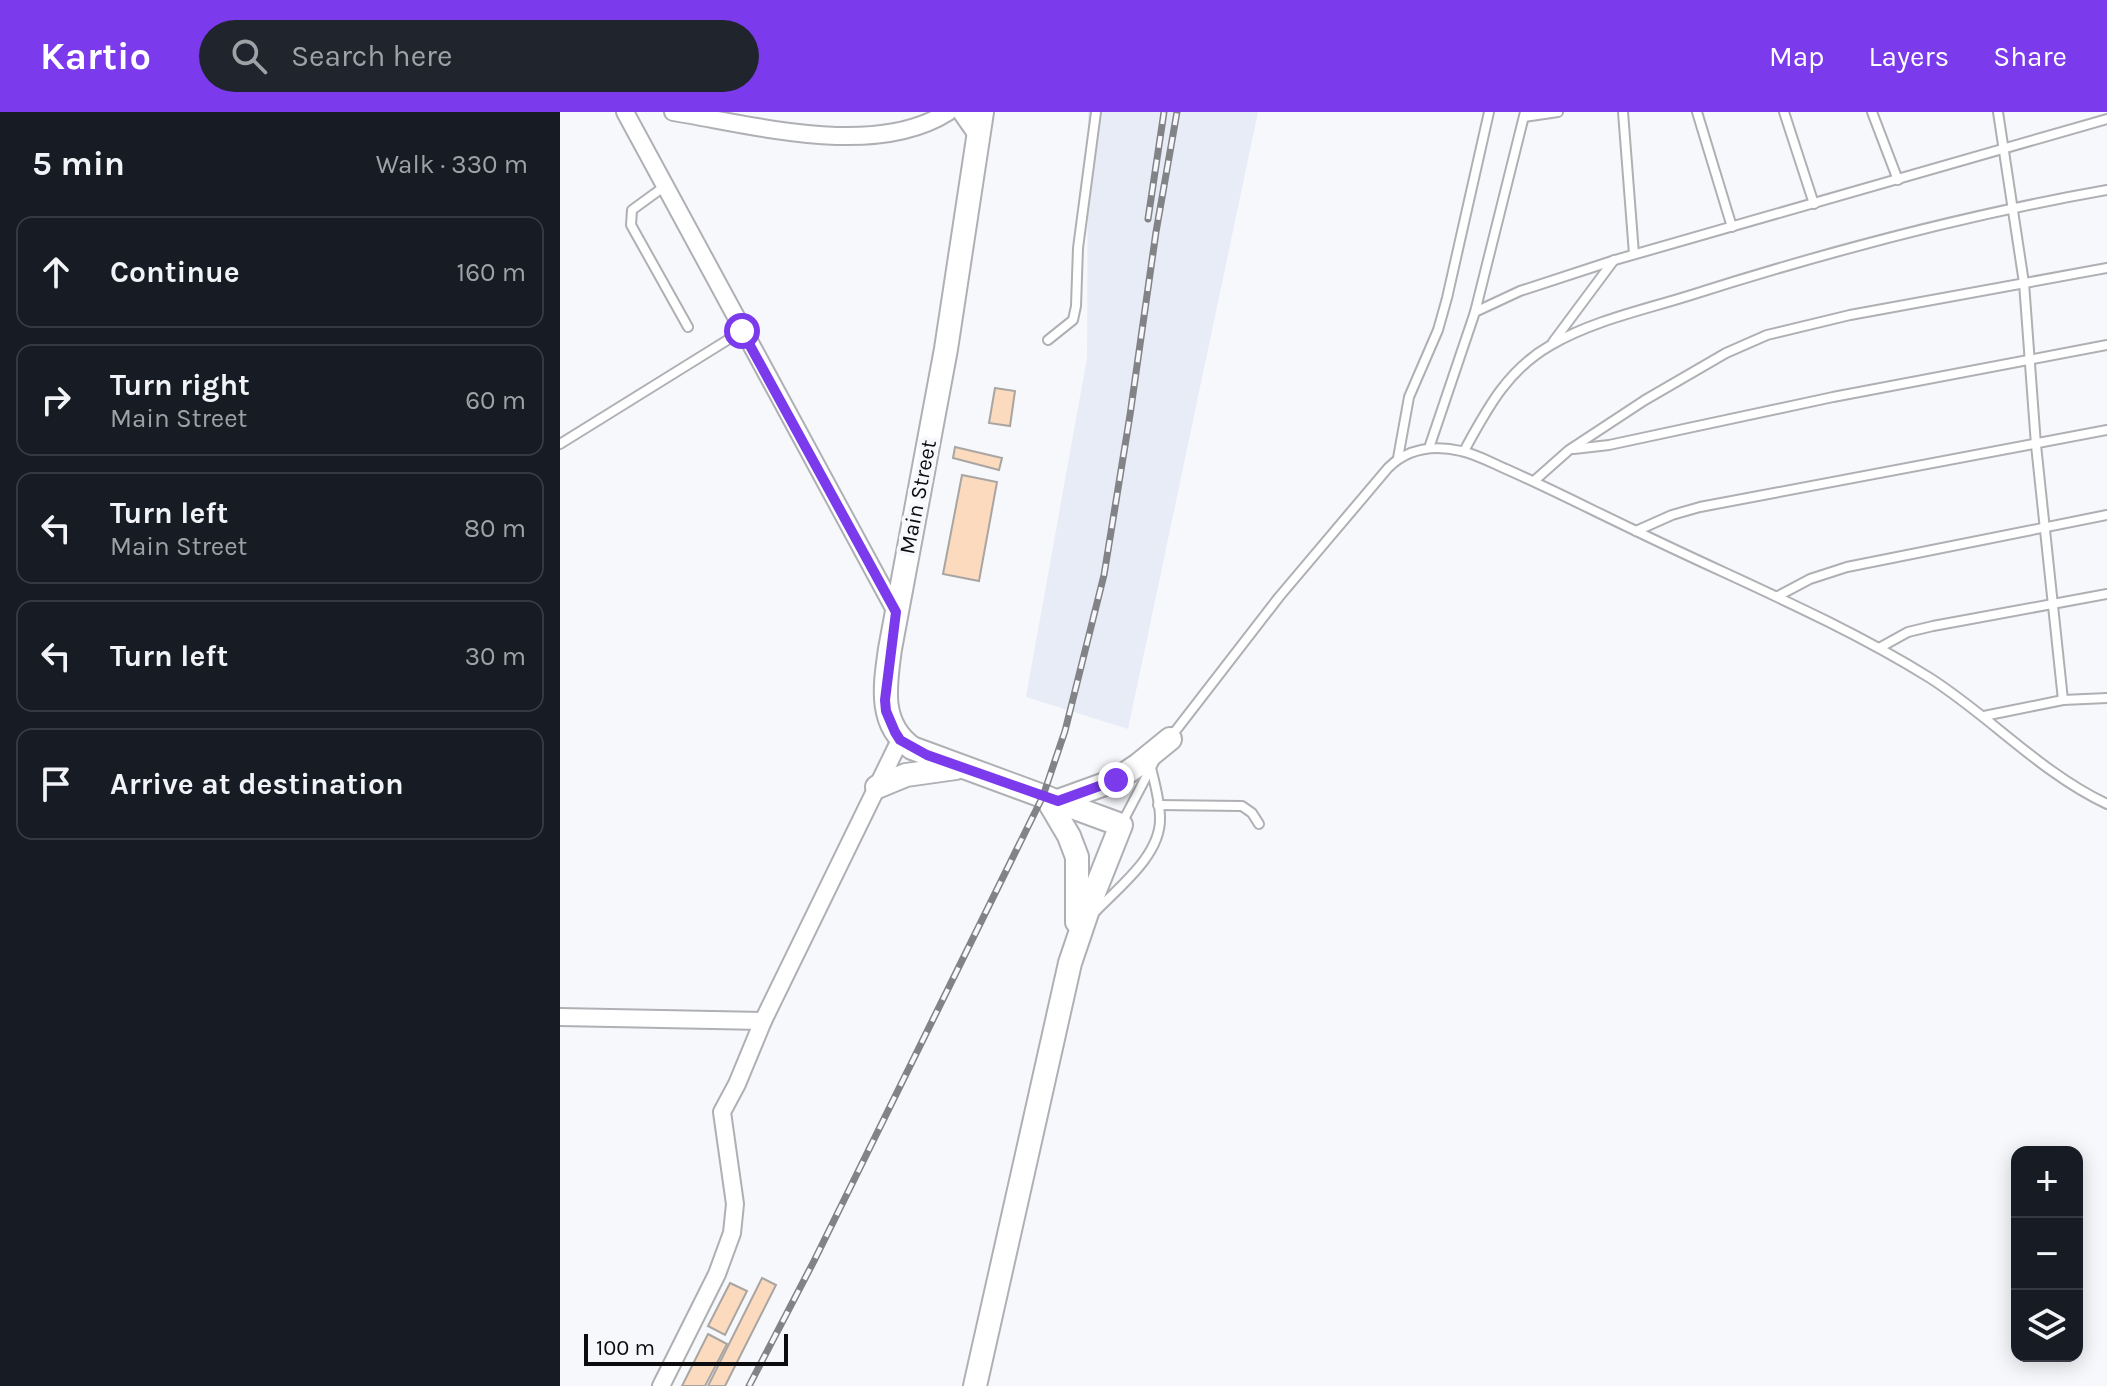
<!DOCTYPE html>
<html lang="en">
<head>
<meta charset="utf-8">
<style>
	:root { --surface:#171b24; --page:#20242c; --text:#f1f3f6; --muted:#9ea1a6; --line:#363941; --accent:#7c3aed }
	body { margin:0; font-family:Karla,sans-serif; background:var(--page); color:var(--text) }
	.controls { position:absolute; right:24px; bottom:24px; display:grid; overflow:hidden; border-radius:16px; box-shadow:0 4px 20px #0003 }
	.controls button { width:72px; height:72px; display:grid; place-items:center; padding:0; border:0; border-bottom:2px solid var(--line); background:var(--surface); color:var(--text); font:40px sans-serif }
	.scale { position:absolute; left:24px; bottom:20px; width:204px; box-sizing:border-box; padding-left:8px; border:4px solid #0c0c0e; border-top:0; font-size:22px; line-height:28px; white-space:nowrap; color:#0c0c0e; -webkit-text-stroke:6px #f6f8fc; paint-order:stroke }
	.stop { position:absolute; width:24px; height:24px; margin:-18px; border:6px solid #7c3aed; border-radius:50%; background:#fff }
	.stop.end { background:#7c3aed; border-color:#fff; box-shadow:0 2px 8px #0008 }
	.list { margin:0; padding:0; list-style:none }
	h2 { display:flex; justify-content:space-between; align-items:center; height:104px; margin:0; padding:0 32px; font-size:34px }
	h2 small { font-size:26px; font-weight:400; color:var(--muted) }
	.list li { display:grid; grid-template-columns:52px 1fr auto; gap:24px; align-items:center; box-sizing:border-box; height:112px; margin:0 16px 16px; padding:0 16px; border:2px solid var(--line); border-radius:16px }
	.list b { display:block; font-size:30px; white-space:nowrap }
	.list p { margin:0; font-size:26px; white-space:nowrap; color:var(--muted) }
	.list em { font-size:26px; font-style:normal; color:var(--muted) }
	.icon { flex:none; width:44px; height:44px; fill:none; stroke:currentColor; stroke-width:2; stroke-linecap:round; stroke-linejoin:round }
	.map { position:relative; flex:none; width:1547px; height:1274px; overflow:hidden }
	header { display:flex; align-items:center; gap:48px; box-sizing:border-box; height:112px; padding:0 40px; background:var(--accent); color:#fff }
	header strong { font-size:38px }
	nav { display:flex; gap:44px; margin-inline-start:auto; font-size:28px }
	.search { width:560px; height:72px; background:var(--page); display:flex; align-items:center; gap:20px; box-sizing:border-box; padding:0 28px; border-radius:44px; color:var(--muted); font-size:30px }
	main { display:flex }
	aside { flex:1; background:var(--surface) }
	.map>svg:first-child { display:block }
	.built { fill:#e8ecf7 }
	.building { fill:#fbdabe; stroke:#a9a5a2; stroke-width:2 }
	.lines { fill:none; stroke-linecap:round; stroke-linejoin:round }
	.lane-casing { stroke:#afb0b4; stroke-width:12 }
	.street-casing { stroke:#afb0b4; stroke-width:20 }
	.secondary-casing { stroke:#afb0b4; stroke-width:26 }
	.lane { stroke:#fff; stroke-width:8 }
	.street { stroke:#fff; stroke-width:16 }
	.secondary { stroke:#fff; stroke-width:22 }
	.rail-casing { stroke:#828386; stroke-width:7 }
	.rail { stroke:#f6f8fc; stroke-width:4; stroke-dasharray:12; stroke-linecap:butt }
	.route { stroke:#7c3aed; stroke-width:10 }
	.labels { text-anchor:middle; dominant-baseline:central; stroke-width:8; stroke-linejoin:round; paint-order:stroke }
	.street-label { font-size:22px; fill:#0c0c0e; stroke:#f6f8fc }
</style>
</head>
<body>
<header>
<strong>Kartio</strong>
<div class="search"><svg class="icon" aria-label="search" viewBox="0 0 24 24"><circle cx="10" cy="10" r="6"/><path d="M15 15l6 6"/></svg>Search here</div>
<nav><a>Map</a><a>Layers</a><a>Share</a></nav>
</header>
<main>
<aside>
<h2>5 min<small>Walk · 330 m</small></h2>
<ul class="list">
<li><svg class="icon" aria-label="ahead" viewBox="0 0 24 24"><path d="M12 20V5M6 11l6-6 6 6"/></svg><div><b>Continue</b></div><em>160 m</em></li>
<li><svg class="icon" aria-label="right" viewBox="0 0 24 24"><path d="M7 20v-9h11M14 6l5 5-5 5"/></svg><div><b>Turn right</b><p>Main Street</p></div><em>60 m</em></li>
<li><svg class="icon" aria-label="left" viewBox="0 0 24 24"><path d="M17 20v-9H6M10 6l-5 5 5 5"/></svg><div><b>Turn left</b><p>Main Street</p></div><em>80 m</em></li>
<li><svg class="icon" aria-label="left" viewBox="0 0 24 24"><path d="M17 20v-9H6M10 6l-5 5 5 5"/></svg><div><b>Turn left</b></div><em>30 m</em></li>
<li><svg class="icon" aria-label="arrive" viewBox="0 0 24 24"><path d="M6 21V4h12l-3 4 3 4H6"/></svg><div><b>Arrive at destination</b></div></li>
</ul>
</aside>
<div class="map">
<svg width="1547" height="1274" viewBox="0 0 1547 1274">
	<rect width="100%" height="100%" fill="#f6f8fc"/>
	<polygon class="built" points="528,0 698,0 568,617 466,585 527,246"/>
	<g class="building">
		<polygon points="435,276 455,279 450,314 429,311"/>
		<polygon points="395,335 442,346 439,358 393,346"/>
		<polygon points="402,363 437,370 419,469 383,462"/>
		<polygon points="202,1166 216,1173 165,1274 148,1274"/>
		<polygon points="170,1171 187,1179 165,1223 148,1214"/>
		<polygon points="148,1222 167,1232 145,1274 122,1274"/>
	</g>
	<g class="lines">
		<g class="lane-casing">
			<g id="lane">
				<polyline points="1063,0 1074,142"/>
				<polyline points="1137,0 1172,115"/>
				<polyline points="1224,0 1254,92"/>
				<polyline points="1312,0 1338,68"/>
				<polyline points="1438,0 1464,171 1476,333 1503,588"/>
				<polyline points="964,5 998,0"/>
				<polyline points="105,74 72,98 71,113 128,215"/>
				<polyline points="915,200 965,0"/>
				<polyline points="488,228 513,208 516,194 518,136 536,0"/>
				<polyline points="993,230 1054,148"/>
				<polyline points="0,332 182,219"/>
				<polyline points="869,336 915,200 960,179 1055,148 1547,7"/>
				<polyline points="1014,337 1049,333 1273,285 1547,233"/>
				<path d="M 904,339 C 927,297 947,258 991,233 C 1032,209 1083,198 1128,184 C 1266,140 1405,103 1547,78"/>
				<polyline points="838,346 849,285 878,218 887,186 929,0"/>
				<polyline points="974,369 1009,338 1085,288 1166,241 1207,223 1290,203 1547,156"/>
				<polyline points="1076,419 1112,403 1140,395 1547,318"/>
				<polyline points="1218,484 1250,467 1287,455 1547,403"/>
				<polyline points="1319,536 1348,520 1373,514 1547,482"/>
				<polyline points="1424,604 1503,588 1547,586"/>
				<path d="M 610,626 L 719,485 L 828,356 C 848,336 875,333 901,339 C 916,342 932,351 946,357 C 989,376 1030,397 1072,417 C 1172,466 1275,507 1370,566 C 1431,605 1481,661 1547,692"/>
				<polyline points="598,693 682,694 692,701 699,712"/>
				<polyline points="561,713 594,650"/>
				<path d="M 536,799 C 559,775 601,743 600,706 C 600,690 595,672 591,656"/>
			</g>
		</g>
		<g class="street-casing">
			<g id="street">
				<polyline points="65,0 336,500"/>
				<path d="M 113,0 C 194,13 314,47 388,0"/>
				<polyline points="401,0 417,23"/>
				<polyline points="0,905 203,909 340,628"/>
				<polyline points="101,1274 157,1162 172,1121 175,1092 162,1000 177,972 203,909"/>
			</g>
		</g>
		<g class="secondary-casing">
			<g id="secondary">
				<polyline points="317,675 346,663 396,656"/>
				<polyline points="486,685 509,724 517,745 517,810"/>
				<polyline points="498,689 556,668 578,653 610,627"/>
				<path d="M 415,1274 L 510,851 L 532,786 L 561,713 L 352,636 C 318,612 325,573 330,537 L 386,237 L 422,0"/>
			</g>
		</g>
		<use href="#lane" class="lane"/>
		<use href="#street" class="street"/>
		<use href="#secondary" class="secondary"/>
		<g class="rail-casing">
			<g id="rail">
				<polyline points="588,107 604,0"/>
				<polyline points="189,1274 254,1149 483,684 505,619 544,463 570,303 596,120 617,0"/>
			</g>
		</g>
		<use href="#rail" class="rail"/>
	</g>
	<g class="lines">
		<polyline class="route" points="182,219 336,500 325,588 326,599 335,620 340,628 367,643 498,689 556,668"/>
	</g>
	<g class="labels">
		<g class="street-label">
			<text transform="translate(358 385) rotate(-79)">Main Street</text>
		</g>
	</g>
</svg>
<div class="controls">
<button>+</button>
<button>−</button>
<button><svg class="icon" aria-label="layers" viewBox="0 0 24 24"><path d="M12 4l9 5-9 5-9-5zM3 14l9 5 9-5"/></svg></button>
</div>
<div class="scale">100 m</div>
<div class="stop" style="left:182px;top:219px"></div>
<div class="stop end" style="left:556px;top:668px"></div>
</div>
</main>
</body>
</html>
